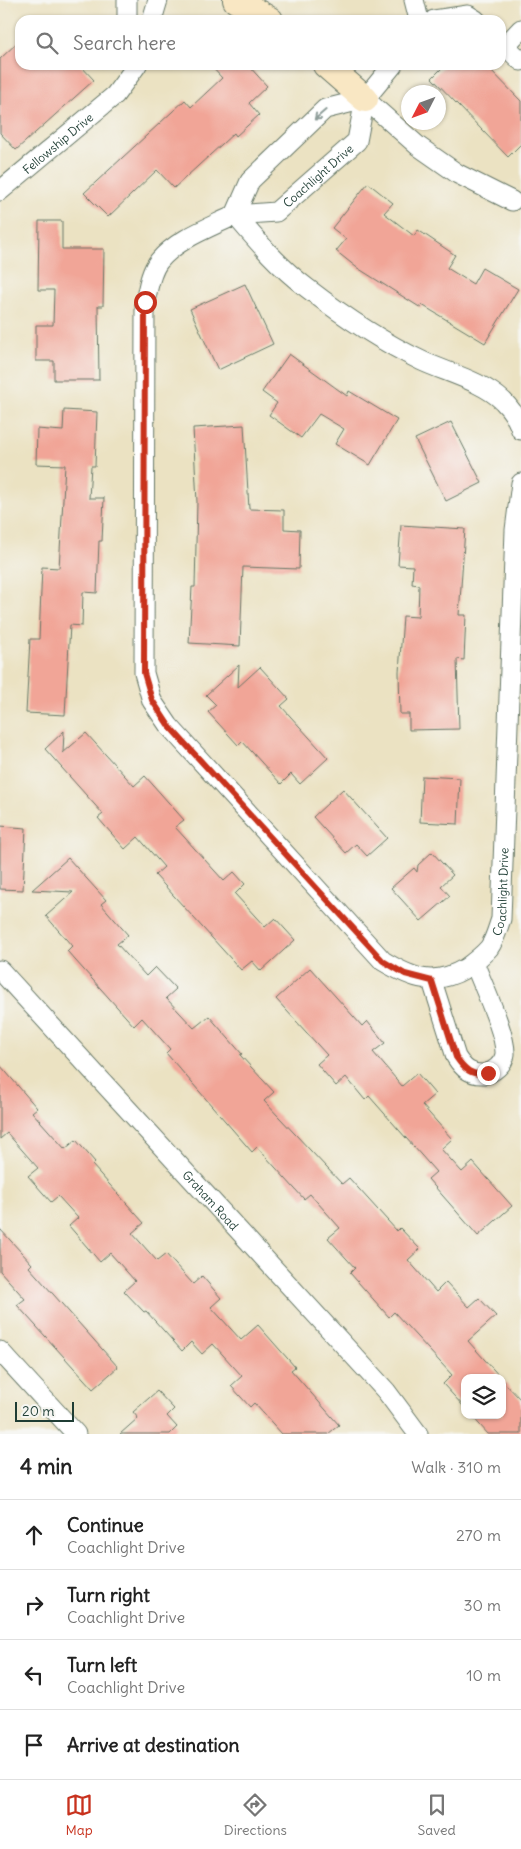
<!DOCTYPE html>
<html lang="en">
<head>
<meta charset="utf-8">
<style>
	:root { --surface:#fff; --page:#f6f6f6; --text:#222; --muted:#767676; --line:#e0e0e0; --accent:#c8321e }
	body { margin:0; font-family:Delius,sans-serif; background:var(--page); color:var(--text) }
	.controls { position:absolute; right:15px; bottom:15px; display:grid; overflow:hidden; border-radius:10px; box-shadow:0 1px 4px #0004 }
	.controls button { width:45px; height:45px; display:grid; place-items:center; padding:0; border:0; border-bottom:1px solid var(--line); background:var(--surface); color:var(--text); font:25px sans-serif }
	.compass { position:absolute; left:401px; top:85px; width:45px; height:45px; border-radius:50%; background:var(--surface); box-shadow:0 1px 4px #0004; rotate:228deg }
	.scale { position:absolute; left:15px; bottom:12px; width:59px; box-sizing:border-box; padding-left:5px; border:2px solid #1f3d34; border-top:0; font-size:14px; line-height:18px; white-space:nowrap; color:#1f3d34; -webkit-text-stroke:4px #f6f6f2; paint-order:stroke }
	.stop { position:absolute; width:15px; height:15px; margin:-11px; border:4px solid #c8321e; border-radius:50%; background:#fff }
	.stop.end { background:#c8321e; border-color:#fff; box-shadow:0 1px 5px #0008 }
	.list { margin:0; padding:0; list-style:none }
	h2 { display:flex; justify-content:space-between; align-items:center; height:65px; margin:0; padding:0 20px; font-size:21px }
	h2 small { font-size:16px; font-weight:400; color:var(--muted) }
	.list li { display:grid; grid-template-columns:32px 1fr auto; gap:15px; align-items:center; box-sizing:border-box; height:70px; padding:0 20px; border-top:1px solid var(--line) }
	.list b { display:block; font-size:19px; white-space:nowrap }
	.list p { margin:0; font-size:16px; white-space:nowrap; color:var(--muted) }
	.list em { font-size:16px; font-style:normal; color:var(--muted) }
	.icon { flex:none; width:28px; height:28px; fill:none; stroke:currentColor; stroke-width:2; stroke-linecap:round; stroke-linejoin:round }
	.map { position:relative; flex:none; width:521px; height:1434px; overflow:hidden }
	.search { position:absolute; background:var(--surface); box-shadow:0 1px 4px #0004; left:15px; right:15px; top:15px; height:55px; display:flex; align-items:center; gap:12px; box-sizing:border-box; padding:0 18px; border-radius:15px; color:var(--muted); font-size:19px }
	.sheet { height:345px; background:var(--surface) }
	nav { display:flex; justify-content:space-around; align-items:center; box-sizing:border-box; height:70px; border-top:1px solid var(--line); background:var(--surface); font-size:14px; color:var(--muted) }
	nav a { display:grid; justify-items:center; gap:2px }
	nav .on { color:var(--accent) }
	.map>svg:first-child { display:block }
	.building { fill:#f1a597 }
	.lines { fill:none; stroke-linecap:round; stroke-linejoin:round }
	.street-casing { stroke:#676; stroke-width:21 }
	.secondary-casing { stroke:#676; stroke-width:28 }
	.street { stroke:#fff; stroke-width:19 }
	.secondary { stroke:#f9e7c3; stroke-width:26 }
	.oneway { stroke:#8f9e9a }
	.route { stroke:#c8321e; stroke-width:6 }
	.labels { text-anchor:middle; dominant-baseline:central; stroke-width:5; stroke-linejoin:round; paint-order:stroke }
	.street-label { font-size:12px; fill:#1f3d34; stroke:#f6f6f2 }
</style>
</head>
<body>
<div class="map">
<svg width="521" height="1434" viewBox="0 0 521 1434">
	<rect width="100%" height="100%" fill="#f6f6f2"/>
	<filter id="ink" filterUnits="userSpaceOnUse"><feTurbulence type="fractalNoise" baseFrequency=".02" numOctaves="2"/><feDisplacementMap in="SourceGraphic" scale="10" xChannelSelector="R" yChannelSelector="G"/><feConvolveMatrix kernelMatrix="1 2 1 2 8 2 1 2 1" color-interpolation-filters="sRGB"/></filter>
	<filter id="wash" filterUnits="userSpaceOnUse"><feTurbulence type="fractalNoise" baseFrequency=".0096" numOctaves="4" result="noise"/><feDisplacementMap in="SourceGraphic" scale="20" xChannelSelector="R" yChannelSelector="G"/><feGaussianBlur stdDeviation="1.12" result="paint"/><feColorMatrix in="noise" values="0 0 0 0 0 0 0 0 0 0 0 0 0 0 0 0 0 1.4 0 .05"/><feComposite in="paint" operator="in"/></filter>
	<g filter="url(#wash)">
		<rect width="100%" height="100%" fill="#ebe2c2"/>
		<g id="blocks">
			<g class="building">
				<polygon points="20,40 20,65 80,65 94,80 16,150 0,133 0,59"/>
				<polygon points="210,65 248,65 267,86 249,103 259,115 236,136 234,133 174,188 157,170 108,217 84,193 185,100 191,107 222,78"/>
				<polygon points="445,65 486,65 521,101 521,144 508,157 432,78"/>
				<polygon points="368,183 393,203 384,213 414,236 418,230 455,255 447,268 473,284 482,268 518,289 485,343 422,305 421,308 356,267 336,251 346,239 332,228"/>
				<polygon points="39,221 62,221 62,249 104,249 103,306 98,306 99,380 54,380 54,361 36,361 36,325 53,325 54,290 38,290"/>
				<polygon points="245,284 273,344 218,370 190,309"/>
				<polygon points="289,354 347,396 349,391 397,420 370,465 335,444 344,429 319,414 301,438 269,415 277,403 262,392"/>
				<polygon points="64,410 97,412 95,466 91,466 89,498 104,498 102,541 99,541 97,593 83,592 82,626 70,625 65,715 26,713 30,639 39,639 42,567 59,568 65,465 36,464 37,429 63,431"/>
				<polygon points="451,422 482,483 446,501 415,439"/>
				<polygon points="244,425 249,509 284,510 284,529 300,530 299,569 243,567 240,646 189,643 192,587 195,587 197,502 193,428"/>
				<polygon points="401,525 465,529 459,615 466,615 464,660 457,659 459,729 409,730 409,714 400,714 399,672 403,616 418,617 419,585 412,584 413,566 398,565"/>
				<polygon points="239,665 238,687 260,667 289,699 281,706 328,758 300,784 291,774 281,784 242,741 238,745 208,712 216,705 206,695"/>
				<polygon points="64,731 63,753 86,733 134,786 145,776 184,820 175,827 224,881 234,872 245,884 235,894 265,927 275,918 295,940 261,971 252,961 241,970 155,875 164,867 138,837 125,849 98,818 103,814 45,749"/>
				<polygon points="422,776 460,778 458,824 420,822"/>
				<polygon points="343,789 387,838 367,856 356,844 346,853 313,817"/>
				<polygon points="0,826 26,828 23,890 0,889"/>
				<polygon points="432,852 453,875 441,886 450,896 421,921 391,888 414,868 417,872 418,865"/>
				<polygon points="68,858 106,900 101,904 128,935 117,944 146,976 155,967 176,989 166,998 194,1028 209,1016 242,1054 240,1055 274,1092 264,1101 342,1184 349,1178 397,1231 400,1228 420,1249 408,1260 436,1292 446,1282 469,1307 479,1298 496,1316 468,1341 501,1378 465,1378 465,1408 443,1384 452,1375 394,1312 389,1317 350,1273 355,1268 328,1238 340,1228 310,1194 304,1199 257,1147 252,1152 166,1053 170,1049 142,1018 134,1026 67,951 72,946 46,916 73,892 32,890"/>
				<polygon points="310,968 362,1026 367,1021 385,1043 373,1052 402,1086 417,1073 435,1094 422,1105 452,1139 441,1149 462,1172 473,1162 512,1206 478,1236 428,1179 436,1172 369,1096 365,1100 346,1077 336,1086 317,1064 327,1055 276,999"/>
				<polygon points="0,1065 37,1108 32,1112 65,1149 76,1140 95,1162 92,1165 144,1223 132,1233 157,1261 166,1254 193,1284 202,1276 221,1298 211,1307 241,1340 258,1325 295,1367 291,1370 339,1425 328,1434 282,1434 254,1403 250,1407 231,1386 242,1376 213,1344 202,1354 191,1342 182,1351 146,1311 144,1312 124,1291 135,1281 110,1253 100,1262 69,1226 78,1218 58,1196 51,1202 28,1176 38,1168 7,1133 0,1139"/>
				<polygon points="0,1229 32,1264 29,1267 118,1367 93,1389 17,1305 25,1299 0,1271"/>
				<polygon points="502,1380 521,1400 521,1434 488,1434 471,1415 502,1415"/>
				<polygon points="157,1391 174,1409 167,1416 177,1427 170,1434 120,1434 138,1418 133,1412"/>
			</g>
		</g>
	</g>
	<g filter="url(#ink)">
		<use href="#blocks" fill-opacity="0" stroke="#676" stroke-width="1"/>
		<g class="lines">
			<g class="street-casing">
				<g id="street">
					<polyline points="414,0 419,20"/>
					<polyline points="127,20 127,0"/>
					<polyline points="152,20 158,0"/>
					<polyline points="434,20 468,15 476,20"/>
					<polyline points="501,42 521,61"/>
					<polyline points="505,46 521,29"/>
					<path id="s1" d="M 365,99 L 325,109 L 250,181 L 235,215 L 276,212 L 357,141 L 365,99 L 393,65"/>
					<polyline points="365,99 418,146 458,174 512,201"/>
					<path id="s2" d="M 0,191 L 115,95 L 137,65"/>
					<path id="s3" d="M 521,430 C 518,420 511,409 503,401 C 482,381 448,373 422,361 C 382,342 342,315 307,288 C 279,267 258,242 235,215 C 209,228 177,239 159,261 C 150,272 148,289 145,302 L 144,673 L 152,701 L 169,726 L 383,961 C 413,979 434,987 466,968 C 474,962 483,955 489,948 C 495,940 498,927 501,919 L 515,530 L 521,483"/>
					<path id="s4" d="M 0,970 L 386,1391 L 418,1434"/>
					<path d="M 432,981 L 456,1057 C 463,1068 470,1075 484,1074 C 493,1073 504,1064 505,1054 C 506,1033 482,984 474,962"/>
					<polyline points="0,1351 76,1434"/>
				</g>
			</g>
			<g class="secondary-casing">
				<g id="secondary">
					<polyline points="236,0 270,20"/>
					<polyline points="326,65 365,99"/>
				</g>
			</g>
			<use href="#street" class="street"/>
			<use href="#secondary" class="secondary"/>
		</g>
		<defs><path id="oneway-shaft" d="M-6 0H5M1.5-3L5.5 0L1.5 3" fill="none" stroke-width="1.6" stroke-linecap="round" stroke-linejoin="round" transform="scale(1.25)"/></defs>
		<use class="oneway" href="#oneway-shaft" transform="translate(320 115) rotate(139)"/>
	</g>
	<g class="lines" filter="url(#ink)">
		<path class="route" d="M 145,302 L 144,673 L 152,700 L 169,726 L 383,961 L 405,974 L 432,981 L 456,1057 C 464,1069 472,1077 488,1073"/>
	</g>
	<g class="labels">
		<g class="street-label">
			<text stroke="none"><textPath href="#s2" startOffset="75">Fellowship Drive</textPath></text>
			<text stroke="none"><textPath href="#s1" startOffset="279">Coachlight Drive</textPath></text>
			<text stroke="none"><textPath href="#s3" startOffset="1424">Coachlight Drive</textPath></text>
			<text stroke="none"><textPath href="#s4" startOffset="312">Graham Road</textPath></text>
		</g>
	</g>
</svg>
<div class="controls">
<button><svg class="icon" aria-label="layers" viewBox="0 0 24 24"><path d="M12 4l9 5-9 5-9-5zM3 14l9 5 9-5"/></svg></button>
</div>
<svg class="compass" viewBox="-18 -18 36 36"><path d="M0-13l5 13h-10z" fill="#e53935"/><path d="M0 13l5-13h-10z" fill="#767676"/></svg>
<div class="scale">20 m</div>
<div class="stop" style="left:145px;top:302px"></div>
<div class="stop end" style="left:488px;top:1073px"></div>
<div class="search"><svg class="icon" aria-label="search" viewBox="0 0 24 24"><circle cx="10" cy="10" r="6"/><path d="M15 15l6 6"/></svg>Search here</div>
</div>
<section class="sheet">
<h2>4 min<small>Walk · 310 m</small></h2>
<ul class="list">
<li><svg class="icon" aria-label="ahead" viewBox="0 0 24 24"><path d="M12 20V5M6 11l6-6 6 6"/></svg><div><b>Continue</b><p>Coachlight Drive</p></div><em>270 m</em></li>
<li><svg class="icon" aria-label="right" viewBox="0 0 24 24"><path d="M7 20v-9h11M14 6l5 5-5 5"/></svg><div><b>Turn right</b><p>Coachlight Drive</p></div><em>30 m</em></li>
<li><svg class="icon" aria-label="left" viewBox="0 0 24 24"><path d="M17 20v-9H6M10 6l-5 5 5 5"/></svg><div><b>Turn left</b><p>Coachlight Drive</p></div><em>10 m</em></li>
<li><svg class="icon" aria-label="arrive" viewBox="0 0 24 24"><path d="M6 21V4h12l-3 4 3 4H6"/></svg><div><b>Arrive at destination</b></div></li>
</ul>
</section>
<nav>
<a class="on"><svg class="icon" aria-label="map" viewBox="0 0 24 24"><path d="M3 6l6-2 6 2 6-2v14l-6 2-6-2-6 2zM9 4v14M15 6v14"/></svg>Map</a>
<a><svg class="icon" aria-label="directions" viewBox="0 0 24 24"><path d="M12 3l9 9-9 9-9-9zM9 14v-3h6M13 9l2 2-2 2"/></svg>Directions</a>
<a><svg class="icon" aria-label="saved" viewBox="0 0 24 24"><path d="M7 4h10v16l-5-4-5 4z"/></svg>Saved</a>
</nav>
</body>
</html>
